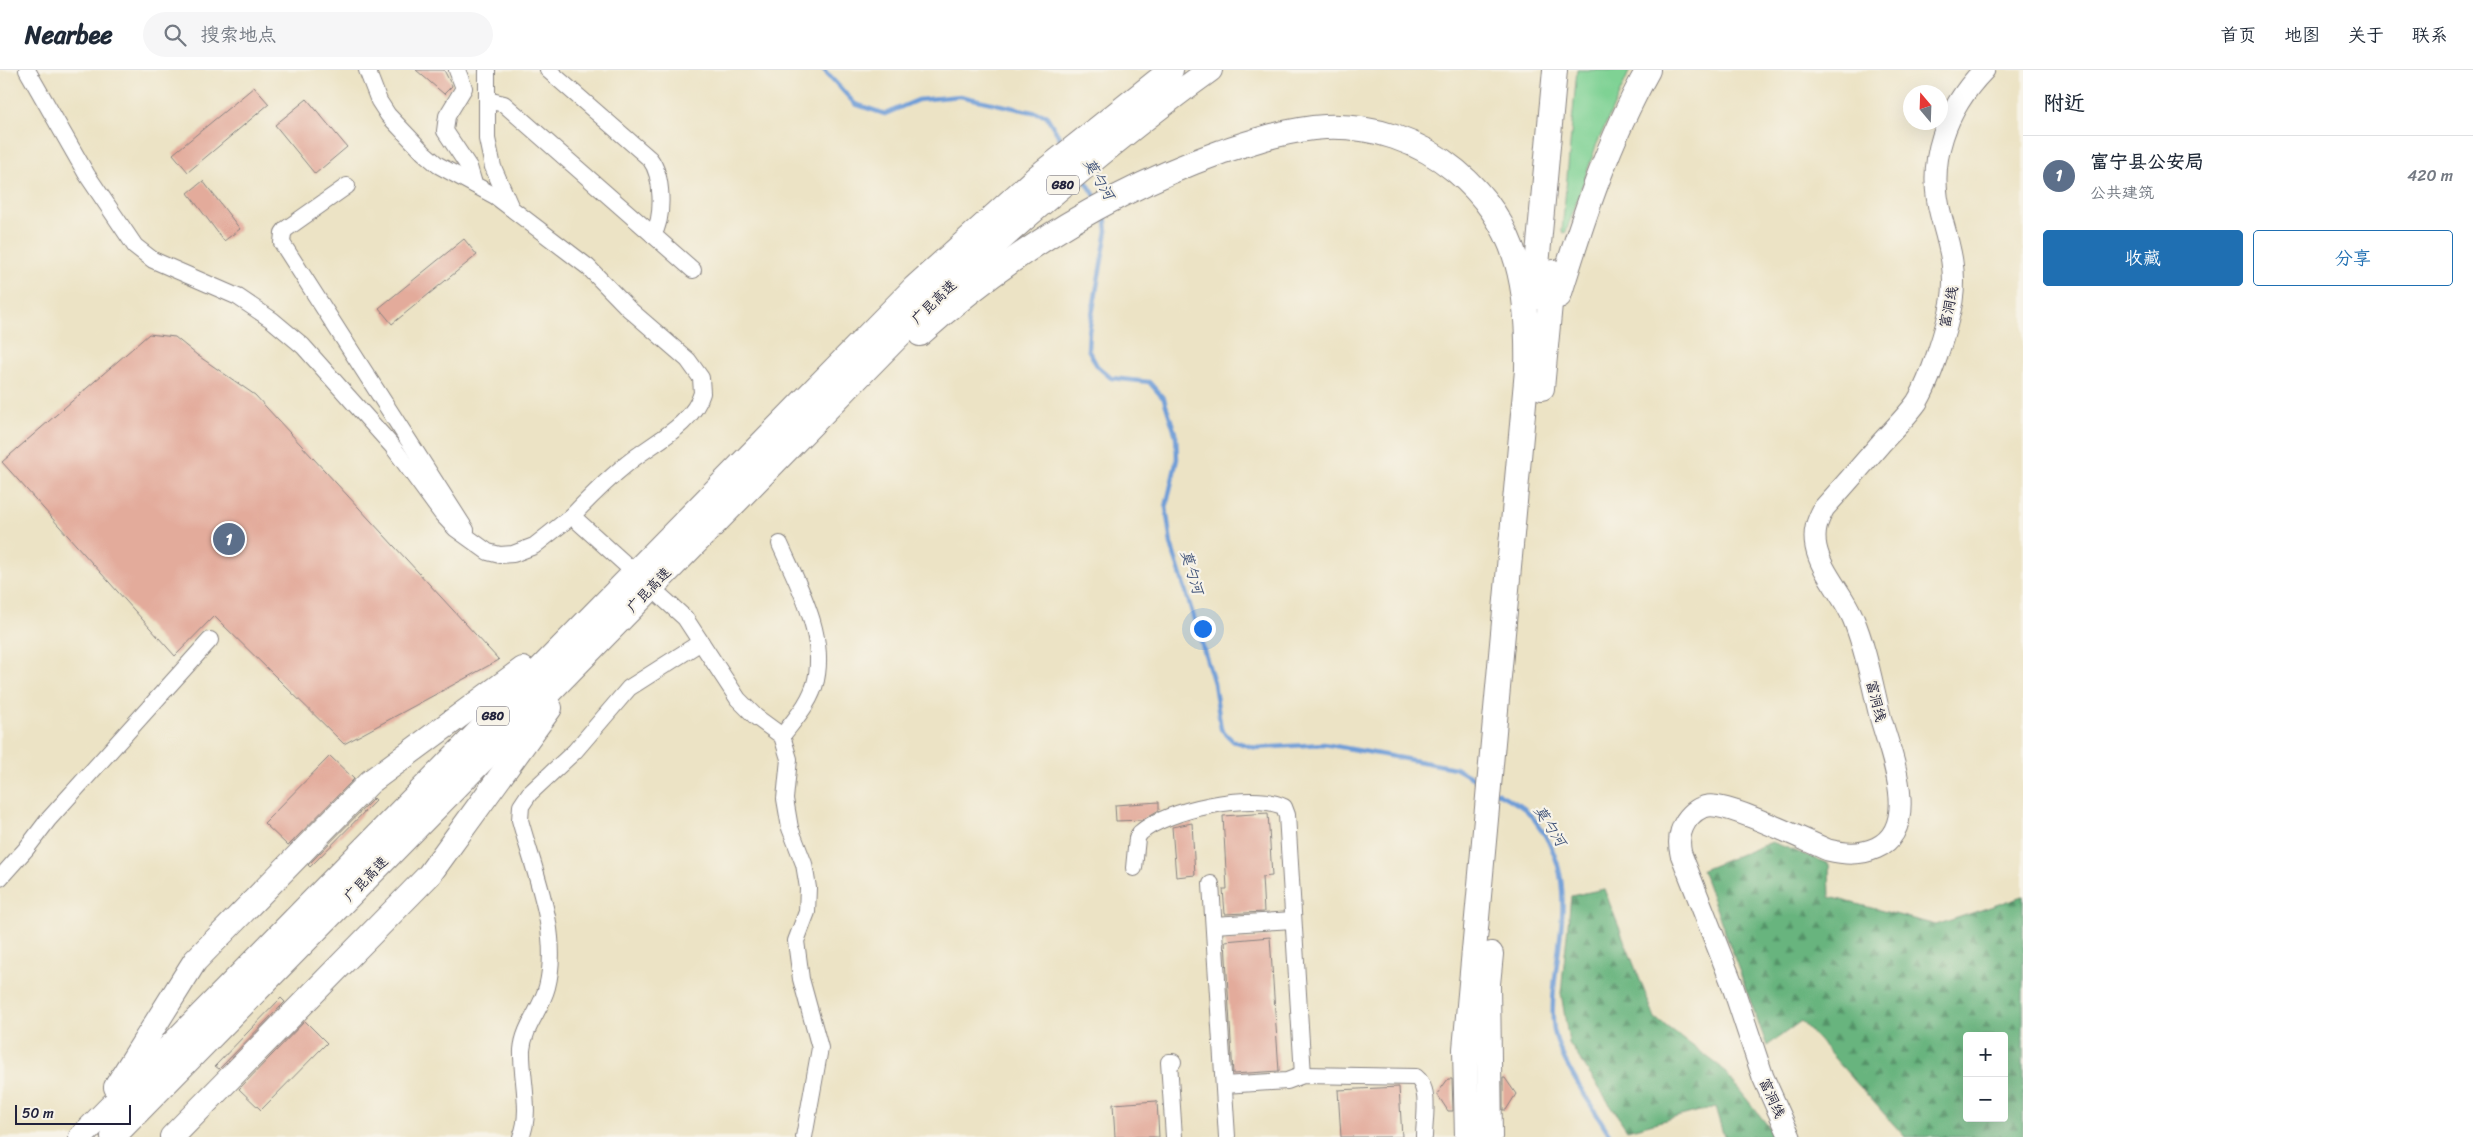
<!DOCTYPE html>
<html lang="zh">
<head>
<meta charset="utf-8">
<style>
	:root { --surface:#fff; --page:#f6f6f7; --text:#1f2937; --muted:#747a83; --line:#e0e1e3; --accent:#1f6fb2 }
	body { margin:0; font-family:Sriracha,"LXGW WenKai TC",sans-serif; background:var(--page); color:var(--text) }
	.controls { position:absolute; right:15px; bottom:15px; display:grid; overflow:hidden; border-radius:5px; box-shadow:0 5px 20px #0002 }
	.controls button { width:45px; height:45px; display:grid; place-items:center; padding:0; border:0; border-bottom:1px solid var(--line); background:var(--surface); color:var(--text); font:25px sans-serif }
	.compass { position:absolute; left:1903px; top:15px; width:45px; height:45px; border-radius:50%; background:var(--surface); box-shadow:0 5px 20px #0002; rotate:341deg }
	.scale { position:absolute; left:15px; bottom:12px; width:116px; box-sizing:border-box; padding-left:5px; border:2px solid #22223b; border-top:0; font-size:14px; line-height:18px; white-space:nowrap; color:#22223b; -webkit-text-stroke:4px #f7f3e8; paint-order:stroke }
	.you { position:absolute; left:1202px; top:558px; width:18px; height:18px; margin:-12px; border:4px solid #fff; border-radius:50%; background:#1a73e8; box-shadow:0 0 0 8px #1a73e833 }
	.badge { display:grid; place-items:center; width:32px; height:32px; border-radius:50%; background:var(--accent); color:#fff; font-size:16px; font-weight:700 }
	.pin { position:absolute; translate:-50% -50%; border:2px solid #fff; box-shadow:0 1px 5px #0006 }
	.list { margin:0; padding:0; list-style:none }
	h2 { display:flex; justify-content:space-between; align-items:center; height:65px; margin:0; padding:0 20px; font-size:21px }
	h2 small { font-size:16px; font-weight:400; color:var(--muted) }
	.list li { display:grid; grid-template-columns:32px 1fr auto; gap:15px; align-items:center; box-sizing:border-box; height:80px; padding:0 20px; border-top:1px solid var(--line) }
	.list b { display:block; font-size:19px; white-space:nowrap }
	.list p { margin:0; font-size:16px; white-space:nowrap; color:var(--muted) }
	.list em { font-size:16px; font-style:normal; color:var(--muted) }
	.actions { display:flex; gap:10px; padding:15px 20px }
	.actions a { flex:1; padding:11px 0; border:1px solid var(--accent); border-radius:5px; text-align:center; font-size:18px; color:var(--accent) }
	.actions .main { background:var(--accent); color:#fff }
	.icon { flex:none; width:28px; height:28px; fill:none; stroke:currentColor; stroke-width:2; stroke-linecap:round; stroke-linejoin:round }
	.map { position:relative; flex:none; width:2023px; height:1067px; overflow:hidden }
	header { display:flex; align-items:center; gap:30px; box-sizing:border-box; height:70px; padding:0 25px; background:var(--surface); border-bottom:1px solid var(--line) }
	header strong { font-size:24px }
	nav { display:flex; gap:28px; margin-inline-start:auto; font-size:18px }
	.search { width:350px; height:45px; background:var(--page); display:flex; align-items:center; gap:12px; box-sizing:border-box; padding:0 18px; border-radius:28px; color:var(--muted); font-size:19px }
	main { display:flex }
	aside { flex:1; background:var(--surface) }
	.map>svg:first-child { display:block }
	.grass { fill:#7fd294; stroke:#507a68 }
	.forest { fill:url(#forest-firs); stroke:#446b5c; fill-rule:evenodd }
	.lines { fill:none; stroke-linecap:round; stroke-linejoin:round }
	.stream { stroke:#6e9dd7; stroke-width:4.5 }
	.building { fill:#e3ab9b }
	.minor-casing { stroke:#878280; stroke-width:18 }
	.major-casing { stroke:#878280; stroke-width:23 }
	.highway-casing { stroke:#878280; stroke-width:26 }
	.minor { stroke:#fff; stroke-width:16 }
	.major { stroke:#fff; stroke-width:21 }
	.highway { stroke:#fff; stroke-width:24 }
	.labels { text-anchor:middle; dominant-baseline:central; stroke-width:4.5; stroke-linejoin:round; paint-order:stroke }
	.shield { fill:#f7f3e8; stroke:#62616f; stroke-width:1 }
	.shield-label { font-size:12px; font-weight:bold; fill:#22223b }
	.street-label { font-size:14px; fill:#22223b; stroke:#f7f3e8 }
	.water-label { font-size:15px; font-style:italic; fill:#405379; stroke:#f7f3e8 }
</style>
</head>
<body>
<header>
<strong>Nearbee</strong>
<div class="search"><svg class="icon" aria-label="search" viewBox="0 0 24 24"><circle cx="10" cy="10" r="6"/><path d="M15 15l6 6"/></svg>搜索地点</div>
<nav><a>首页</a><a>地图</a><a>关于</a><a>联系</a></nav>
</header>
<main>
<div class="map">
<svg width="2023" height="1067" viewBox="0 0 2023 1067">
	<defs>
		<pattern id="forest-firs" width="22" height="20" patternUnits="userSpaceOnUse" patternTransform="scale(1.25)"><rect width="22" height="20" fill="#67b47e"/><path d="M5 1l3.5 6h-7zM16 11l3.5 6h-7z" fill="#549268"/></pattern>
	</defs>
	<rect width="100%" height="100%" fill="#f7f3e8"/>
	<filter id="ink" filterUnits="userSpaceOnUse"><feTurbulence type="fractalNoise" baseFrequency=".02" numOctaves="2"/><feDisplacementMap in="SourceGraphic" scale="10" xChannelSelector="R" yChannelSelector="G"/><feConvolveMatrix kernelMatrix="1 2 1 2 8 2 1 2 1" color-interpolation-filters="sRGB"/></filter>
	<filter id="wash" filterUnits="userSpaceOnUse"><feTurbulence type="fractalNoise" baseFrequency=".0096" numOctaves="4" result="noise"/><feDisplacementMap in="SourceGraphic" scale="20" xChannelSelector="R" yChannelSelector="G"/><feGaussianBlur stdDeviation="1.12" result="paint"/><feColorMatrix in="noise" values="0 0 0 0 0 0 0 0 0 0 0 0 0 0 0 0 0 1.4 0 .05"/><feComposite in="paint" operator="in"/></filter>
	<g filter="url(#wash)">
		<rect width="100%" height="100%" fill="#ece3c5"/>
		<polygon class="grass" points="1577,0 1630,0 1596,76 1566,162 1564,163 1562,161"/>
		<g class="forest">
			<path d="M 1772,772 L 1829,794 L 1830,827 L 1936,855 L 2023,826 L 2023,1067 L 1905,1067 L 1801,951 L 1767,976 L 1702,800 ZM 1967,966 L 2004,966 L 2004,1048 L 1967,1048 Z"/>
			<polygon points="1604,819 1655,948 1721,997 1777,1067 1724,1067 1715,1037 1627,1060 1569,973 1561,923 1571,826"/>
		</g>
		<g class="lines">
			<g class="stream">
				<polyline points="824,0 855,34 885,44 918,30 960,26 1046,45 1064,75"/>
				<polyline points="1084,108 1097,129"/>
				<polyline points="1105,142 1107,161 1089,261 1088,279 1097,296 1111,308 1149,312 1164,329 1176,366 1177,389 1166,437 1171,474 1214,613 1221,659 1233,671 1256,678 1324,674 1455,698 1483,714"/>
				<path d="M 1496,722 C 1506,728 1521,734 1528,742 C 1573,793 1564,838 1556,900 C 1554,919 1551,940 1554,960 C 1560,992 1594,1038 1611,1067"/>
			</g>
		</g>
		<g id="blocks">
			<g class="building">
				<polygon points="416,0 444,0 452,16 444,24"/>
				<polygon points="254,17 269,34 188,102 173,84"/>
				<polygon points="307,29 347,77 315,104 275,55"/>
				<polygon points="203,111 240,159 224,171 188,123"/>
				<polygon points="464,169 477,185 392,254 379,238"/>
				<polygon points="149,264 175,267 197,285 255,325 499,590 344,674 214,546 175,586 2,392"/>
				<polygon points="330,686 354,709 288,776 264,753"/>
				<polygon points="374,728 376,730 310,797 308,795"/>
				<polygon points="1159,732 1159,740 1142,750 1116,751 1115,735"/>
				<polygon points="1268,743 1272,806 1262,807 1264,842 1225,844 1223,819 1227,819 1223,746"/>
				<polygon points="1192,753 1195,805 1176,807 1172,757"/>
				<polygon points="1270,867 1279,1001 1233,1004 1225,871"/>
				<polygon points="281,928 285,932 219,999 215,996"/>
				<polygon points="305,951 327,973 261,1040 239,1019"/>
				<polygon points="1503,1008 1505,1008 1516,1024 1506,1040 1503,1040"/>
				<polygon points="1448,1009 1452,1009 1453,1041 1448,1041 1437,1024"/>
				<polygon points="1399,1017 1402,1067 1341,1067 1338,1020"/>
				<polygon points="1157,1031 1159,1067 1115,1067 1113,1034"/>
			</g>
		</g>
	</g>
	<g filter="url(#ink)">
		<use href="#blocks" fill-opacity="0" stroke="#878280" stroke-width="1"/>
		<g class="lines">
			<g class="minor-casing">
				<g id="minor">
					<polyline points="27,0 87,105 135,176 153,190 238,227 272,250 303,276 393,377 442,444 456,459 488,482 500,485 513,484 534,476 572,446 685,548 738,629 756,647 782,666 789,689 785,729 790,758 804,794 808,818 807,842 796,871 801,909 820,978 804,1067"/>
					<path d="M 367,0 L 379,31 L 388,45 L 424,83 L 438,95 L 495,126 L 588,197 L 629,239 L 688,290 L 701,308 L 702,323 C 693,355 652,373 628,393 C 608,409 590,427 572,446"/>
					<polyline points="457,0 464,18 447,46 445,61 469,97 474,114"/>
					<polyline points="487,0 487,69 493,97 511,138"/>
					<path d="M 548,0 L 650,89 C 663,106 664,147 653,165"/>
					<polyline points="487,30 504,34 693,200"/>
					<polyline points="347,116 286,159 283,163 282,173 466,460"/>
					<path d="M 780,474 C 798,515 826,564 816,610 C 811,632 795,649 782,666"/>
					<path d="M 1134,798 L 1137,768 L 1140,763 C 1165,740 1254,721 1284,737 L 1287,745 L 1303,1005"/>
					<polyline points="0,808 26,779 48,750 210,570"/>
					<polyline points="1211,814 1227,1067"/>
					<polyline points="1214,855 1293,850"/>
					<polyline points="1173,992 1169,992 1174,1067"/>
					<path d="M 1224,1015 L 1287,1011 L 1303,1005 L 1416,1007 C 1431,1018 1424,1050 1424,1067"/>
					<path d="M 521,1067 C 532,1043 521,1007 522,980 C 524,956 541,940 547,917 C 561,863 534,802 520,750 L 521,736 L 529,724 L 575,681 L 629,618 L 701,572"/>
				</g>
			</g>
			<g class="major-casing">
				<path id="major" d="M 1790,1067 L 1763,1007 L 1731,911 L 1681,784 C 1678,772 1679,762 1686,751 C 1691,744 1699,737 1708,736 C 1729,733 1804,770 1828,780 C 1845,784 1860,785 1876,778 C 1922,758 1890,682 1880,646 C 1872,614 1866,579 1853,548 C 1843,524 1821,502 1816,477 C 1813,462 1817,451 1824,438 C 1844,416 1863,394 1882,372 C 1894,359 1907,346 1917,332 C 1931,309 1947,258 1952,231 C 1957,200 1949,175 1941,146 C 1926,91 1946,39 1984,0"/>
			</g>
			<g class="highway-casing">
				<g id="highway">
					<path d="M 1559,226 C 1583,148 1608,71 1648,0"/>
					<polyline points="1534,228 1555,0"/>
					<path d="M 920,264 C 1008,185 1109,122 1221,82 C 1254,71 1289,59 1325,57 C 1372,55 1420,71 1456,101 C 1522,156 1529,224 1527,304"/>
					<polyline points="1542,318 1553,202"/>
					<polyline points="116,1017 195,891 370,712 523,599"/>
					<polyline points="81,1067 914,218 1037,107 1171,0"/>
					<path d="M 113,1067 L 930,234 C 1019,151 1111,71 1210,0"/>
					<polyline points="172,1067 429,805 550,638"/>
					<polyline points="1467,1067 1465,979 1528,289"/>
					<polyline points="1490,1067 1488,914 1491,884"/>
				</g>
			</g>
			<use href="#minor" class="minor"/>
			<use href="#major" class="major"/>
			<use href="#highway" class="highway"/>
		</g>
	</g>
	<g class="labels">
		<g class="shield">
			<rect x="1047" y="105.5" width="32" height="19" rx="4"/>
			<rect x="477" y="636.5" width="32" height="19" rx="4"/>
		</g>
		<g class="shield-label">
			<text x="1063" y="115">G80</text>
			<text x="493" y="646">G80</text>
		</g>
		<g class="street-label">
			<text transform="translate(934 232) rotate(-44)">广昆高速</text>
			<text transform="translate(1949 237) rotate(-78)">富洞线</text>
			<text transform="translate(649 520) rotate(-46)">广昆高速</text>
			<text transform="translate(1876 631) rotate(76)">富洞线</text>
			<text transform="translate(366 809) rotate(-46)">广昆高速</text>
			<text transform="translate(1772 1028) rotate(66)">富洞线</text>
		</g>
		<g class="water-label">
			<text transform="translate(1099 109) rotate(59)">莫勺河</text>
			<text transform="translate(1192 502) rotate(73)">莫勺河</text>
			<text transform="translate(1550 756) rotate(57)">莫勺河</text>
		</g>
	</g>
</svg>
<div class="controls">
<button>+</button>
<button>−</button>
</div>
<svg class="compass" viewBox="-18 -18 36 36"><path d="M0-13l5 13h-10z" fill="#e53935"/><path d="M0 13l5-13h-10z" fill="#747a83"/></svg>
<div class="scale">50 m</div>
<div class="you"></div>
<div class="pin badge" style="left:229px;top:469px;background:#5c6f8a">1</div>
</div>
<aside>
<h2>附近<small></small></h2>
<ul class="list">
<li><span class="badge" style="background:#5c6f8a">1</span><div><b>富宁县公安局</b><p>公共建筑</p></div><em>420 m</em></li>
</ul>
<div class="actions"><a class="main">收藏</a><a>分享</a></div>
</aside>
</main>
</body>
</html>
